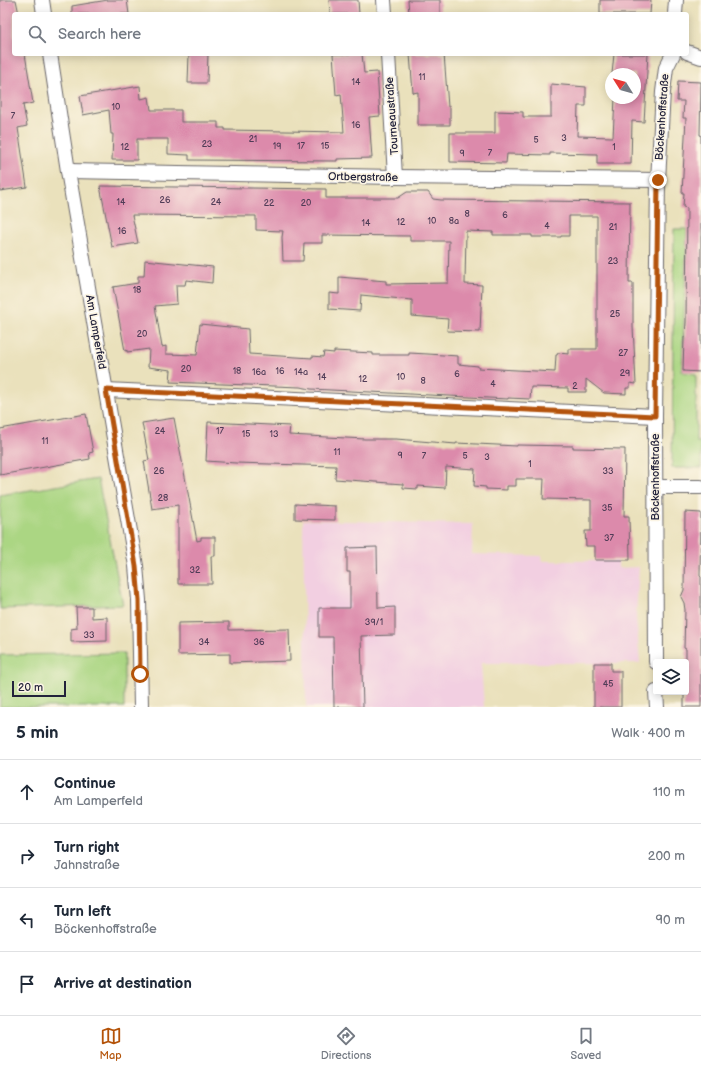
<!DOCTYPE html>
<html lang="en">
<head>
<meta charset="utf-8">
<style>
	:root { --surface:#fff; --page:#f2f2f3; --text:#1f2937; --muted:#747a83; --line:#e0e1e3; --accent:#b45309 }
	body { margin:0; font-family:"Balsamiq Sans",sans-serif; background:var(--page); color:var(--text) }
	.controls { position:absolute; right:12px; bottom:12px; display:grid; overflow:hidden; border-radius:4px; box-shadow:0 2px 10px #0003 }
	.controls button { width:36px; height:36px; display:grid; place-items:center; padding:0; border:0; border-bottom:1px solid var(--line); background:var(--surface); color:var(--text); font:20px sans-serif }
	.compass { position:absolute; left:605px; top:68px; width:36px; height:36px; border-radius:50%; background:var(--surface); box-shadow:0 2px 10px #0003; rotate:307deg }
	.scale { position:absolute; left:12px; bottom:10px; width:54px; box-sizing:border-box; padding-left:4px; border:2px solid #22223b; border-top:0; font-size:11px; line-height:14px; white-space:nowrap; color:#22223b; -webkit-text-stroke:3px #fcf5e5; paint-order:stroke }
	.stop { position:absolute; width:12px; height:12px; margin:-9px; border:3px solid #b45309; border-radius:50%; background:#fff }
	.stop.end { background:#b45309; border-color:#fff; box-shadow:0 1px 4px #0008 }
	.list { margin:0; padding:0; list-style:none }
	h2 { display:flex; justify-content:space-between; align-items:center; height:52px; margin:0; padding:0 16px; font-size:17px }
	h2 small { font-size:13px; font-weight:400; color:var(--muted) }
	.list li { display:grid; grid-template-columns:26px 1fr auto; gap:12px; align-items:center; box-sizing:border-box; height:64px; padding:0 16px; border-top:1px solid var(--line) }
	.list b { display:block; font-size:15px; white-space:nowrap }
	.list p { margin:0; font-size:13px; white-space:nowrap; color:var(--muted) }
	.list em { font-size:13px; font-style:normal; color:var(--muted) }
	.icon { flex:none; width:22px; height:22px; fill:none; stroke:currentColor; stroke-width:2; stroke-linecap:round; stroke-linejoin:round }
	.map { position:relative; flex:none; width:701px; height:707px; overflow:hidden }
	.search { position:absolute; background:var(--surface); box-shadow:0 2px 10px #0003; left:12px; right:12px; top:12px; height:44px; display:flex; align-items:center; gap:10px; box-sizing:border-box; padding:0 14px; border-radius:4px; color:var(--muted); font-size:15px }
	.sheet { height:308px; background:var(--surface) }
	nav { display:flex; justify-content:space-around; align-items:center; box-sizing:border-box; height:56px; border-top:1px solid var(--line); background:var(--surface); font-size:11px; color:var(--muted) }
	nav a { display:grid; justify-items:center; gap:2px }
	nav .on { color:var(--accent) }
	.map>svg:first-child { display:block }
	.built { fill:#f2cfe1 }
	.green { fill:#abd683; stroke:#667c5f }
	.building { fill:#dc8aab }
	.lines { fill:none; stroke-linecap:round; stroke-linejoin:round }
	.minor-casing { stroke:#686568; stroke-width:16 }
	.minor { stroke:#fff; stroke-width:14 }
	.route { stroke:#b45309; stroke-width:5 }
	.labels { text-anchor:middle; dominant-baseline:central; stroke-width:3.5; stroke-linejoin:round; paint-order:stroke }
	.number-label { font-size:9px; fill:#503c57 }
	.street-label { font-size:11px; fill:#22223b; stroke:#fcf5e5 }
</style>
</head>
<body>
<div class="map">
<svg width="701" height="707" viewBox="0 0 701 707">
	<rect width="100%" height="100%" fill="#fcf5e5"/>
	<filter id="ink" filterUnits="userSpaceOnUse"><feTurbulence type="fractalNoise" baseFrequency=".025" numOctaves="2"/><feDisplacementMap in="SourceGraphic" scale="8" xChannelSelector="R" yChannelSelector="G"/><feConvolveMatrix kernelMatrix="1 2 1 2 8 2 1 2 1" color-interpolation-filters="sRGB"/></filter>
	<filter id="wash" filterUnits="userSpaceOnUse"><feTurbulence type="fractalNoise" baseFrequency=".012" numOctaves="4" result="noise"/><feDisplacementMap in="SourceGraphic" scale="16" xChannelSelector="R" yChannelSelector="G"/><feGaussianBlur stdDeviation="0.9" result="paint"/><feColorMatrix in="noise" values="0 0 0 0 0 0 0 0 0 0 0 0 0 0 0 0 0 1.4 0 .05"/><feComposite in="paint" operator="in"/></filter>
	<g filter="url(#wash)">
		<rect width="100%" height="100%" fill="#eae1bc"/>
		<polygon class="built" points="303,520 473,524 472,554 542,556 543,561 618,561 618,568 639,567 636,617 640,663 481,663 484,707 306,707"/>
		<g class="green">
			<polygon points="674,229 687,229 682,372 696,374 696,442 701,442 701,468 672,468"/>
			<polygon points="98,479 123,605 0,609 0,495"/>
			<polygon points="124,653 124,707 0,707 0,655"/>
		</g>
		<g id="blocks">
			<g class="building">
				<polygon points="0,0 16,0 19,14 14,14 14,54 25,54 33,103 23,105 27,126 18,128 27,187 0,191"/>
				<polygon points="108,0 127,0 129,14 72,14 72,6"/>
				<polygon points="329,0 358,0 359,14 330,14"/>
				<polygon points="408,0 440,0 440,14 409,14"/>
				<polygon points="600,0 651,0 650,14 600,14"/>
				<polygon points="189,54 208,54 207,83 188,83"/>
				<polygon points="333,54 362,54 364,73 377,72 380,116 369,117 372,158 337,159 337,161 189,160 189,155 168,154 168,139 137,139 137,160 112,160 113,134 111,134 109,110 83,115 80,96 140,86 141,99 149,97 151,110 181,110 181,122 218,122 218,128 225,128 225,130 344,132 341,94 336,95"/>
				<polygon points="410,54 444,54 448,107 450,107 450,125 418,125 418,92 413,93"/>
				<polygon points="614,54 648,54 644,122 632,121 631,164 597,164 597,154 550,153 550,155 507,154 506,163 450,162 450,133 495,133 495,111 523,112 523,117 551,117 551,84 586,87 586,106 578,106 577,136 613,137 615,98 635,98 635,74 612,74"/>
				<polygon points="678,81 701,82 700,135 701,135 701,372 683,371 684,337 685,337 686,322 687,208 683,207 684,193 682,193 686,118 683,118 684,101 677,101"/>
				<polygon points="100,186 326,189 326,198 398,198 407,192 428,192 433,199 441,200 630,202 629,283 633,283 633,327 636,384 630,383 630,388 626,388 626,394 604,393 586,379 586,392 568,392 568,388 531,387 530,399 508,398 508,399 311,389 300,387 170,382 171,370 148,367 149,349 127,352 127,350 125,351 113,287 138,283 138,276 144,276 145,260 213,267 212,283 186,280 185,285 176,285 177,304 155,306 162,347 166,346 166,354 197,355 200,324 248,329 249,354 312,358 312,356 323,357 324,352 334,353 334,351 373,353 373,355 409,355 409,353 428,354 458,356 458,364 478,366 478,368 555,372 556,355 557,355 558,353 569,354 569,349 597,349 597,216 569,216 569,236 561,236 561,237 532,237 532,235 493,235 493,232 466,231 465,284 482,285 480,332 447,331 448,319 412,316 412,300 361,295 360,311 329,309 329,293 339,294 339,277 386,281 386,284 448,283 449,241 410,241 410,236 322,235 322,243 304,243 303,261 283,261 282,237 283,231 256,230 256,216 132,215 138,243 112,247"/>
				<polygon points="86,414 93,452 89,453 90,459 0,475 0,429"/>
				<polygon points="174,418 197,541 201,540 201,537 215,537 215,556 211,556 212,584 178,584 178,505 152,509 144,461 149,460 142,423"/>
				<polygon points="208,422 290,426 289,435 365,439 396,439 456,444 456,443 517,446 517,445 573,446 573,448 625,449 624,516 629,516 630,560 595,560 595,546 586,546 585,531 591,531 591,500 543,499 544,479 516,479 516,486 507,486 507,490 486,489 486,487 474,486 475,469 446,467 445,488 418,486 418,489 403,488 403,484 335,479 336,466 236,463 206,461"/>
				<polygon points="295,504 335,506 335,520 295,519"/>
				<polygon points="685,512 701,513 700,576 701,577 701,707 684,707 684,692 686,692 686,649 684,648 685,610 684,603 681,597 684,590"/>
				<polygon points="377,547 378,608 395,607 395,635 361,636 363,707 334,707 333,637 319,637 319,608 350,608 350,572 347,572 347,548"/>
				<polygon points="76,607 92,607 92,618 107,617 107,641 71,642 71,629 77,628"/>
				<polygon points="229,622 229,630 289,629 290,661 230,663 230,654 178,655 178,623"/>
				<polygon points="594,663 611,663 611,671 621,671 621,707 594,707"/>
			</g>
		</g>
	</g>
	<g filter="url(#ink)">
		<use href="#blocks" fill-opacity="0" stroke="#686568" stroke-width="1"/>
		<g class="lines">
			<g class="minor-casing">
				<g id="minor">
					<polyline points="42,0 44,14"/>
					<polyline points="384,0 385,14"/>
					<polyline points="675,14 676,0"/>
					<polyline points="687,52 701,57"/>
					<polyline points="50,54 68,171 136,566 139,600 141,707"/>
					<polyline points="388,54 395,177"/>
					<polyline points="68,171 395,177 658,180"/>
					<polyline points="106,390 655,416"/>
					<polyline points="656,487 701,487"/>
					<polyline points="656,662 655,416 658,180 663,92 666,68 673,54"/>
					<polyline points="656,692 657,707"/>
				</g>
			</g>
			<use href="#minor" class="minor"/>
		</g>
	</g>
	<g class="lines" filter="url(#ink)">
		<polyline class="route" points="140,674 139,600 136,566 106,390 655,416 658,180"/>
	</g>
	<g class="labels">
		<g class="number-label">
			<text x="422" y="77">11</text>
			<text x="356" y="82">14</text>
			<text x="116" y="107">10</text>
			<text x="13" y="116">7</text>
			<text x="356" y="125">16</text>
			<text x="564" y="138">3</text>
			<text x="253" y="139">21</text>
			<text x="536" y="140">5</text>
			<text x="207" y="144">23</text>
			<text x="277" y="146">19</text>
			<text x="301" y="146">17</text>
			<text x="325" y="146">15</text>
			<text x="125" y="147">12</text>
			<text x="614" y="147">1</text>
			<text x="462" y="153">9</text>
			<text x="490" y="153">7</text>
			<text x="165" y="200">26</text>
			<text x="121" y="202">14</text>
			<text x="216" y="202">24</text>
			<text x="269" y="203">22</text>
			<text x="306" y="203">20</text>
			<text x="467" y="214">8</text>
			<text x="505" y="215">6</text>
			<text x="432" y="221">10</text>
			<text x="454" y="221">8a</text>
			<text x="401" y="222">12</text>
			<text x="366" y="223">14</text>
			<text x="547" y="226">4</text>
			<text x="613" y="227">21</text>
			<text x="122" y="231">16</text>
			<text x="613" y="261">23</text>
			<text x="137" y="290">18</text>
			<text x="615" y="314">25</text>
			<text x="142" y="334">20</text>
			<text x="623" y="353">27</text>
			<text x="186" y="369">20</text>
			<text x="237" y="371">18</text>
			<text x="280" y="371">16</text>
			<text x="259" y="372">16a</text>
			<text x="301" y="372">14a</text>
			<text x="625" y="373">29</text>
			<text x="457" y="374">6</text>
			<text x="322" y="377">14</text>
			<text x="401" y="377">10</text>
			<text x="363" y="379">12</text>
			<text x="423" y="381">8</text>
			<text x="493" y="384">4</text>
			<text x="575" y="386">2</text>
			<text x="160" y="431">24</text>
			<text x="220" y="431">17</text>
			<text x="246" y="434">15</text>
			<text x="274" y="434">13</text>
			<text x="45" y="441">11</text>
			<text x="337" y="452">11</text>
			<text x="400" y="455">9</text>
			<text x="424" y="456">7</text>
			<text x="465" y="456">5</text>
			<text x="487" y="457">3</text>
			<text x="530" y="464">1</text>
			<text x="159" y="471">26</text>
			<text x="608" y="471">33</text>
			<text x="163" y="498">28</text>
			<text x="607" y="508">35</text>
			<text x="609" y="538">37</text>
			<text x="195" y="570">32</text>
			<text x="374" y="622">39/1</text>
			<text x="89" y="635">33</text>
			<text x="204" y="642">34</text>
			<text x="259" y="642">36</text>
			<text x="608" y="684">45</text>
		</g>
		<g class="street-label">
			<text transform="translate(392 116) rotate(-94)">Tourneaustraße</text>
			<text transform="translate(662 117) rotate(-86)">Böckenhoffstraße</text>
			<text transform="translate(363 177) rotate(1)">Ortbergstraße</text>
			<text transform="translate(96 332) rotate(80)">Am Lamperfeld</text>
			<text transform="translate(655 477) rotate(-90)">Böckenhoffstraße</text>
		</g>
	</g>
</svg>
<div class="controls">
<button><svg class="icon" aria-label="layers" viewBox="0 0 24 24"><path d="M12 4l9 5-9 5-9-5zM3 14l9 5 9-5"/></svg></button>
</div>
<svg class="compass" viewBox="-18 -18 36 36"><path d="M0-13l5 13h-10z" fill="#e53935"/><path d="M0 13l5-13h-10z" fill="#747a83"/></svg>
<div class="scale">20 m</div>
<div class="stop" style="left:140px;top:674px"></div>
<div class="stop end" style="left:658px;top:180px"></div>
<div class="search"><svg class="icon" aria-label="search" viewBox="0 0 24 24"><circle cx="10" cy="10" r="6"/><path d="M15 15l6 6"/></svg>Search here</div>
</div>
<section class="sheet">
<h2>5 min<small>Walk · 400 m</small></h2>
<ul class="list">
<li><svg class="icon" aria-label="ahead" viewBox="0 0 24 24"><path d="M12 20V5M6 11l6-6 6 6"/></svg><div><b>Continue</b><p>Am Lamperfeld</p></div><em>110 m</em></li>
<li><svg class="icon" aria-label="right" viewBox="0 0 24 24"><path d="M7 20v-9h11M14 6l5 5-5 5"/></svg><div><b>Turn right</b><p>Jahnstraße</p></div><em>200 m</em></li>
<li><svg class="icon" aria-label="left" viewBox="0 0 24 24"><path d="M17 20v-9H6M10 6l-5 5 5 5"/></svg><div><b>Turn left</b><p>Böckenhoffstraße</p></div><em>90 m</em></li>
<li><svg class="icon" aria-label="arrive" viewBox="0 0 24 24"><path d="M6 21V4h12l-3 4 3 4H6"/></svg><div><b>Arrive at destination</b></div></li>
</ul>
</section>
<nav>
<a class="on"><svg class="icon" aria-label="map" viewBox="0 0 24 24"><path d="M3 6l6-2 6 2 6-2v14l-6 2-6-2-6 2zM9 4v14M15 6v14"/></svg>Map</a>
<a><svg class="icon" aria-label="directions" viewBox="0 0 24 24"><path d="M12 3l9 9-9 9-9-9zM9 14v-3h6M13 9l2 2-2 2"/></svg>Directions</a>
<a><svg class="icon" aria-label="saved" viewBox="0 0 24 24"><path d="M7 4h10v16l-5-4-5 4z"/></svg>Saved</a>
</nav>
</body>
</html>
